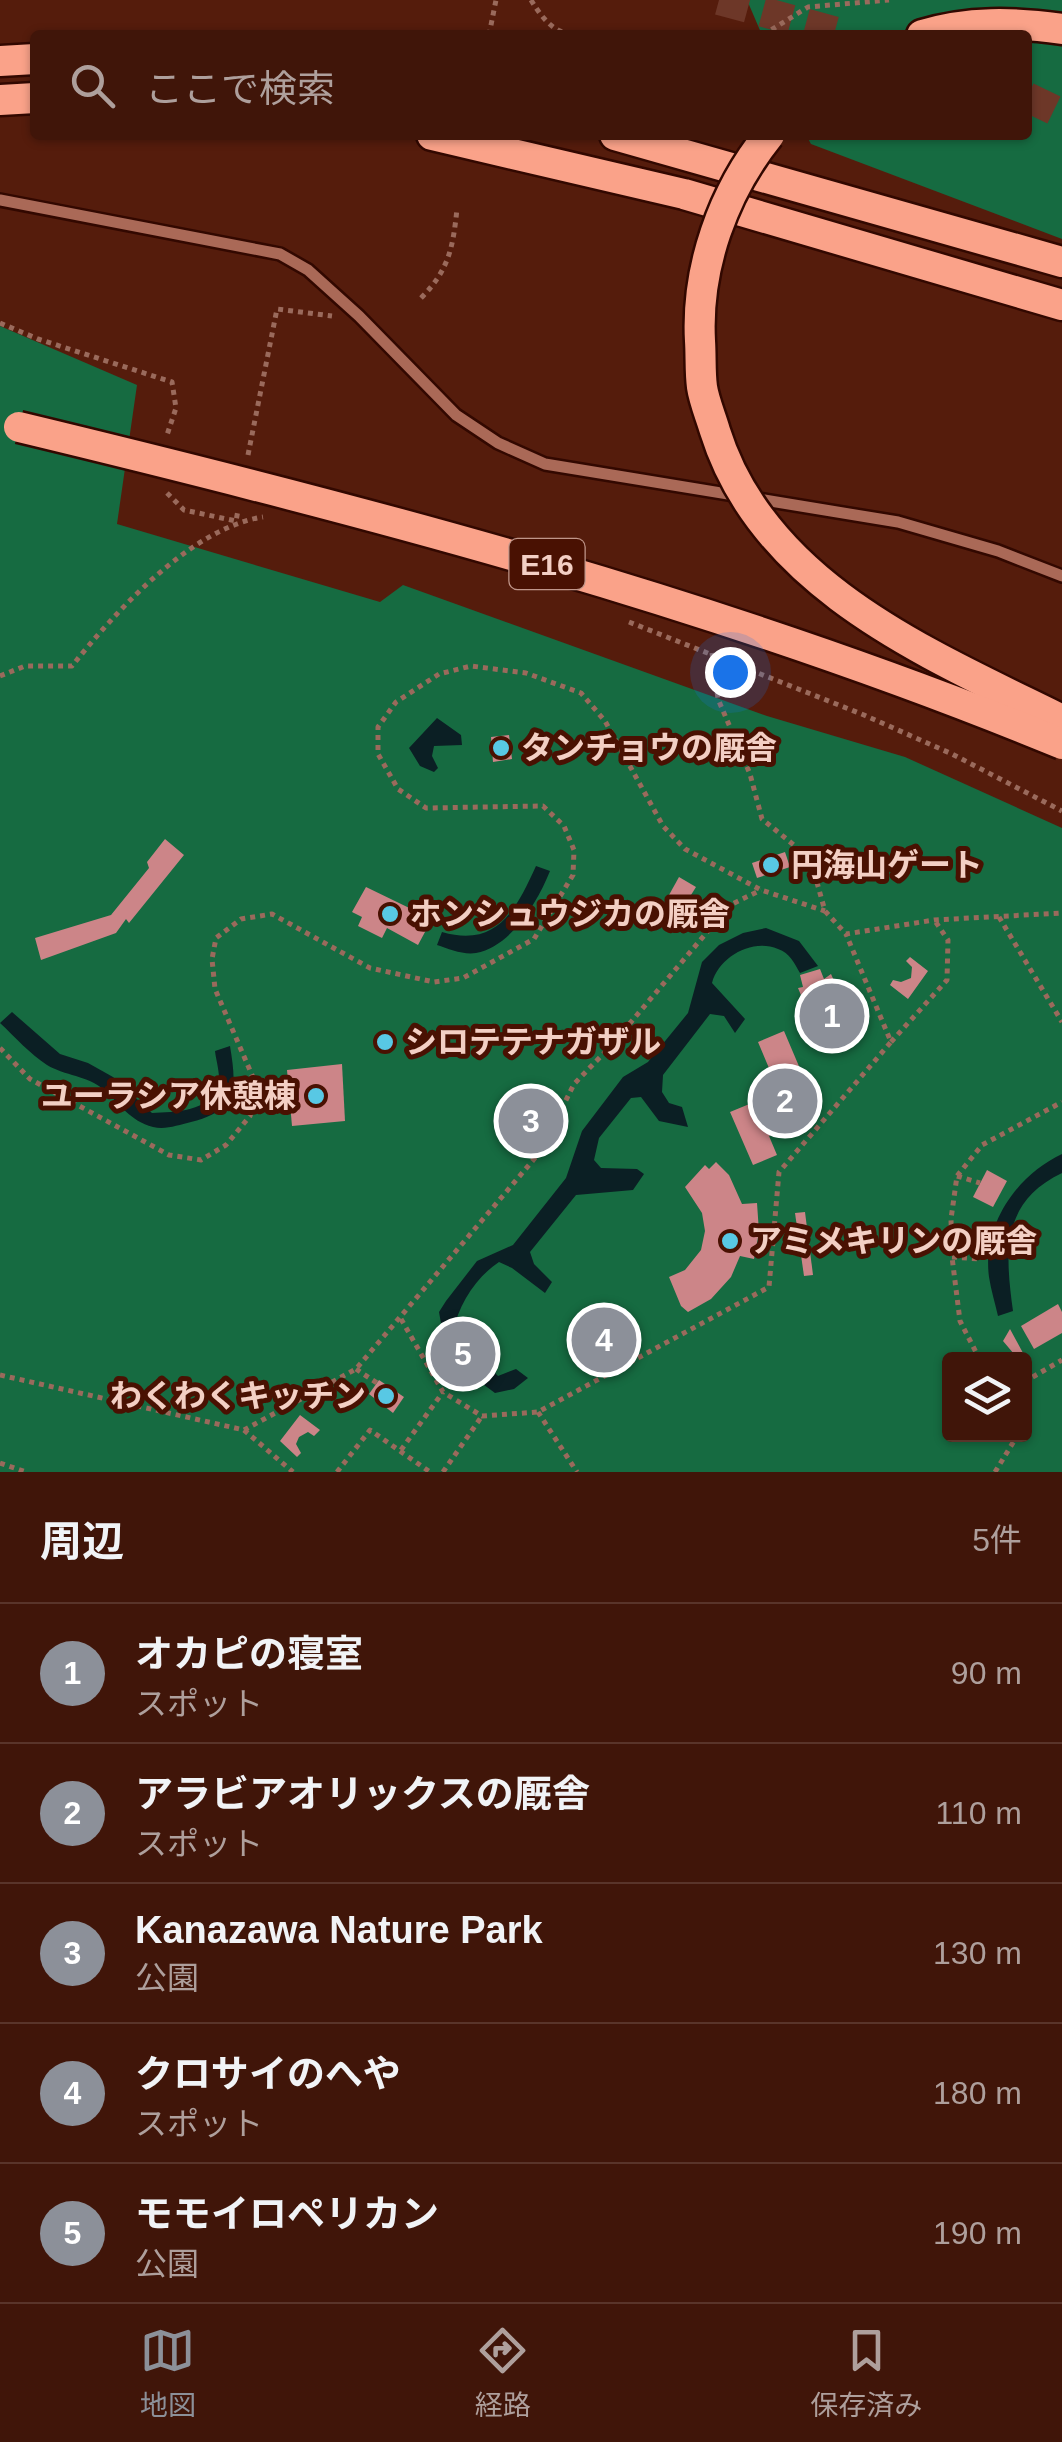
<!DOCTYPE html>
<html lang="ja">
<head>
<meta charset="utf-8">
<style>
	:root { --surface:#401509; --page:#4b2217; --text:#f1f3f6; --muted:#ae9f9c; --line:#59342a; --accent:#8c9099 }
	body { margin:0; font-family:Arial,"Noto Sans JP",sans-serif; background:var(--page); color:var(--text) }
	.controls { position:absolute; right:30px; bottom:30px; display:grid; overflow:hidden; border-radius:10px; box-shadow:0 2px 8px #0004 }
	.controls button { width:90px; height:90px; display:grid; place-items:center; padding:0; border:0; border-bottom:2px solid var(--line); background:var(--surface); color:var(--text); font:50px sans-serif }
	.you { position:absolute; left:730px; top:672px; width:35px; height:35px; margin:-25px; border:8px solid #fff; border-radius:50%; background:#1a73e8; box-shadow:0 0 0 15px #1a73e833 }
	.badge { display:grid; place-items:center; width:65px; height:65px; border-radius:50%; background:var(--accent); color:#fff; font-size:32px; font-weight:700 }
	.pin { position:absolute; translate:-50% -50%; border:5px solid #fff; box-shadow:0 2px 10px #0006 }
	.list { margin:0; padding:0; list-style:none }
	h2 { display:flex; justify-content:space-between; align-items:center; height:130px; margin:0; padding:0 40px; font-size:42px }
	h2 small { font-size:32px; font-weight:400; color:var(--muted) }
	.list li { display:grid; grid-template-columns:65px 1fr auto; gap:30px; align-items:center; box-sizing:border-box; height:140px; padding:0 40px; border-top:2px solid var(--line) }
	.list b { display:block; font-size:38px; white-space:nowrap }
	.list p { margin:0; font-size:32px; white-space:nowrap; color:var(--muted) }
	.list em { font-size:32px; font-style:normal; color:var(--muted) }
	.icon { flex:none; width:55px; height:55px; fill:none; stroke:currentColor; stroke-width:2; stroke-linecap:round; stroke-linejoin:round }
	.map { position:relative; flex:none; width:1062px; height:1472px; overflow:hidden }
	.search { position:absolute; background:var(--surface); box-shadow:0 2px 8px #0004; left:30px; right:30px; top:30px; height:110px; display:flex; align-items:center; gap:25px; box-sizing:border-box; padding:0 35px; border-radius:10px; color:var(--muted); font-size:38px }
	.sheet { height:830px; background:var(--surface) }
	nav { display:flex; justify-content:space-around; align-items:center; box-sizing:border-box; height:140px; border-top:2px solid var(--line); background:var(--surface); font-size:28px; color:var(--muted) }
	nav a { display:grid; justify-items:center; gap:5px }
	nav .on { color:var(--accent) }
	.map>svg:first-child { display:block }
	.green { fill:#166b41; fill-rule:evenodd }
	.water { fill:#0b1f24 }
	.building { fill:#cc8588 }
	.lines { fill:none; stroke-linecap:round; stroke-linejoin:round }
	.motorway-tunnel { stroke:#6d3728; stroke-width:30; stroke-dasharray:30 15; stroke-linecap:butt }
	.service-casing { stroke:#320800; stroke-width:16 }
	.motorway-casing { stroke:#320800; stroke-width:35 }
	.path { stroke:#9a6a5c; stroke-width:5; stroke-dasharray:5 5; stroke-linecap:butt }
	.service { stroke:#aa6957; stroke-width:11 }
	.motorway { stroke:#faa289; stroke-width:30 }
	.motorway-bridge-casing { stroke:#320800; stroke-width:35; stroke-linecap:butt }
	.motorway-bridge { stroke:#faa289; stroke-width:30 }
	.poi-dot { fill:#58c8e4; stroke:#491102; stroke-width:4 }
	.labels { text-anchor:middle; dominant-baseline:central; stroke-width:10; stroke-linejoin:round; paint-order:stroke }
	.shield { fill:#491102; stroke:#c0968a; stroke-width:2.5 }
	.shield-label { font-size:30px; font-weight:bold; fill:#f3cfc4 }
	.poi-label { font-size:32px; font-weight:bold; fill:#f3cfc4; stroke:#491102; text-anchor:start }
</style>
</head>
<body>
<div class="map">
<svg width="1062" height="1472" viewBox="0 0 1062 1472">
	<rect width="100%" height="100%" fill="#551c0c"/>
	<g class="green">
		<polygon points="747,0 1062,0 1062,239 811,144 806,135 1027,135 1027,35 762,35"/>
		<path d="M 0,326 L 137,385 L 117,524 L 380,602 L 403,585 L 767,716 L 905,757 L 1062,828 L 1062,1472 L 0,1472 ZM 950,1360 L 1024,1360 L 1024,1434 L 950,1434 Z"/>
	</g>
	<g class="water">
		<polygon points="437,718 461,735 462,745 434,746 432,756 438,768 434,772 420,766 409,748"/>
		<path d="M 536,866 L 550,871 C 538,901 512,946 476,953 C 463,955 449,949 437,945 L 442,932 C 497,948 516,910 536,866 Z"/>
		<path d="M 766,928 L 799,941 L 818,966 L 800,973 C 794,963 790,953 778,949 C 752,938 719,957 712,983 L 745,1019 L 735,1033 L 724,1016 L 710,1014 L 663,1075 L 662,1092 L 669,1103 L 682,1107 L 688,1127 L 659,1121 L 641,1097 L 631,1098 L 599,1138 L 594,1160 L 601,1168 L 637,1169 L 644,1174 L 633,1190 L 576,1195 L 530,1252 L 534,1264 L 552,1282 L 545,1293 L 512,1268 L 499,1262 C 475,1278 459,1305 453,1331 L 498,1376 L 516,1369 L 528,1378 L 514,1389 L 495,1393 L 453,1362 L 445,1346 L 439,1312 L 446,1301 L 477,1261 L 513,1245 L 566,1178 L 582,1131 L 623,1077 L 648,1062 L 688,1013 L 702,962 L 719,945 L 743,933 Z"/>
		<path d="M 12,1012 L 60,1054 L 88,1063 L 113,1077 L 152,1113 C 175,1112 210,1112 218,1085 C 221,1075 216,1061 215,1051 L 230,1046 C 237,1089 238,1110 191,1122 C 178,1125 166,1130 153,1127 C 130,1121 120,1104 104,1090 C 87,1075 65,1076 47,1065 C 30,1054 15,1037 0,1023 Z"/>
		<path d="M 1062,1154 L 1062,1173 C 1001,1202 1005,1253 1013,1311 L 998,1316 C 995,1303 991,1290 989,1277 C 982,1225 1017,1175 1062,1154 Z"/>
	</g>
	<g class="building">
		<polygon points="509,735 512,759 493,762 491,737"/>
		<polygon points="165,839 184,855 129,923 126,919 116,933 41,960 35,938 111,915 149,868 147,862"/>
		<polygon points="785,852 790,867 757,878 752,863"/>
		<polygon points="679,877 696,887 686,903 669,895"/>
		<polygon points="366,887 432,919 418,945 387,928 382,938 358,926 362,917 352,912"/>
		<polygon points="910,957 928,971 908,999 890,985 893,980 901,982 911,978 912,967 906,961"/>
		<polygon points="820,969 824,979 831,974 841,996 845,994 861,1035 824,1051 798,988 803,987 800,975"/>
		<polygon points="784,1031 818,1111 813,1118 769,1136 777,1155 753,1165 730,1112 779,1092 758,1042"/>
		<polygon points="342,1064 345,1121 292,1126 287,1070"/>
		<polygon points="716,1162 729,1175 742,1204 757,1203 759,1232 754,1259 740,1256 731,1277 711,1299 688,1312 681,1306 669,1277 685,1270 701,1250 705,1231 702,1213 685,1187 705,1165 709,1169"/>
		<polygon points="987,1170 1007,1181 993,1207 973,1197"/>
		<polygon points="805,1212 813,1275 804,1276 795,1213"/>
		<polygon points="1058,1304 1062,1312 1062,1333 1034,1349 1021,1326"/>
		<polygon points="1010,1329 1030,1366 1024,1369 1024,1360 1019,1360 1003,1341"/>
		<polygon points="379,1380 404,1397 393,1413 369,1394"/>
		<polygon points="300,1415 320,1430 314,1436 308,1432 299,1437 296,1444 301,1453 297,1457 280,1441"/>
	</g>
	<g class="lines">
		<g class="motorway-tunnel">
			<polyline points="719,0 848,35"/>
			<polyline points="1027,97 1062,114"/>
		</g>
		<g class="service-casing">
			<polyline id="service" points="0,200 280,254 308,270 359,316 456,415 498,443 545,464 898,522 998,551 1062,576"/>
		</g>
		<g class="motorway-casing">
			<g id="motorway">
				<path d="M 922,35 C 968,21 1014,22 1062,29"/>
				<polyline points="0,61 35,59"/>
				<polyline points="0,100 35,98"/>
				<polyline points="432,135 684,194 1062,305"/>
				<polyline points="615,135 1062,262"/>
			</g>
		</g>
		<g class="path">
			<path d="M 531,0 C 559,47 578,34 628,35"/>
			<polyline points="489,35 496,0"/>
			<polyline points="763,35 808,7 889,0"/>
			<path d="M 421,298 C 449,270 453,247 457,209"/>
			<polyline points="0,323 38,339 172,382 176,408 167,435"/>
			<polyline points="248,455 277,309 332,316"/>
			<polyline points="167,493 184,510 236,521 238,510"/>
			<polyline points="629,622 864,715 952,754 1062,811"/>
			<polyline points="712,653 718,699 750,774 762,819 800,850 816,879 825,911 846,934 934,920 1062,913"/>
			<path d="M 0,676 L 25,666 L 72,666 C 116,611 191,528 263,517"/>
			<polyline points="999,917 1062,1022"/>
			<polyline points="891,1042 947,980 948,940 935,921"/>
			<polyline points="0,1048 30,1079 169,1155 201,1160 226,1145 250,1116 258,1089 215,989 212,959 216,938 241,919 272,914 370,968 434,982 463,978 534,939 573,875 574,850 564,826 543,806 426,808 398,789 378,754 378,727 396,702 439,674 471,666 526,673 581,693 605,721 663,826 685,849 761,890 825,911"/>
			<polyline points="957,1176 980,1183"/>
			<polyline points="952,1257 979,1259"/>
			<polyline points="401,1319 443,1392 482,1416 538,1412 769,1287 779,1172 891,1042 846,934"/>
			<polyline points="980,1360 960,1321 952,1257 951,1219 957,1176 982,1145 1062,1102"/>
			<polyline points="356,1369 377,1383"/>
			<polyline points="0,1375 244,1430 356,1369 540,1152 574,1084 609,1048 730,905 761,890"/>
			<polyline points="1024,1382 1062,1360"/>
			<polyline points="538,1412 577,1472"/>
			<polyline points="244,1430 293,1472"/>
			<polyline points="401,1450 443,1392"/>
			<polyline points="0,1463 26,1472"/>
			<polyline points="337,1472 370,1430 430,1472"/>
			<polyline points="443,1472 482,1416"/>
			<polyline points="995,1472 1014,1441 1014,1434"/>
		</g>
		<use href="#service" class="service"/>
		<use href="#motorway" class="motorway"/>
		<g class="motorway-bridge-casing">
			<g id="motorway-bridge">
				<path d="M 769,135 C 723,192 696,268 700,341 C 701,356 700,372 702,387 C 704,401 711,417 715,431 C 763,586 929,654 1062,720"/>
				<path d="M 19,427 C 372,512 725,605 1062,744"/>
			</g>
		</g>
		<use href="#motorway-bridge" class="motorway-bridge"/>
	</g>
	<g class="poi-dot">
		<circle cx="501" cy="748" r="10"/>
		<circle cx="771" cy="865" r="10"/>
		<circle cx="390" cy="914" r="10"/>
		<circle cx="385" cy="1042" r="10"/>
		<circle cx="316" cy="1096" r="10"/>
		<circle cx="730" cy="1241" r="10"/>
		<circle cx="386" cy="1396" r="10"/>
	</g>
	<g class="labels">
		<rect class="shield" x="509.5" y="539" width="75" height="50" rx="8"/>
		<g class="shield-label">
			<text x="547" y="564">E16</text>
		</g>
		<g class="poi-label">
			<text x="521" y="748">タンチョウの厩舎</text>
			<text x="791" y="865">円海山ゲート</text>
			<text x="410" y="914">ホンシュウジカの厩舎</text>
			<text x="405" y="1042">シロテテナガザル</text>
			<text x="296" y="1096" text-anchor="end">ユーラシア休憩棟</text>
			<text x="750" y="1241">アミメキリンの厩舎</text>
			<text x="366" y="1396" text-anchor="end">わくわくキッチン</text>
		</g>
	</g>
</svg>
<div class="controls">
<button><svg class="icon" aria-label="layers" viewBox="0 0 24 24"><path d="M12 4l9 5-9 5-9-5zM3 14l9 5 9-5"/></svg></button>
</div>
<div class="you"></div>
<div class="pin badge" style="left:832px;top:1016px">1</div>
<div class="pin badge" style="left:785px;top:1101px">2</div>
<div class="pin badge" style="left:531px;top:1121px">3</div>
<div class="pin badge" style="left:604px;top:1340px">4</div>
<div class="pin badge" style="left:463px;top:1354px">5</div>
<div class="search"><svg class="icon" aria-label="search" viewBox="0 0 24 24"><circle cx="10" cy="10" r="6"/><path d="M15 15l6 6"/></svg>ここで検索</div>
</div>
<section class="sheet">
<h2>周辺<small>5件</small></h2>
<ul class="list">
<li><span class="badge">1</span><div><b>オカピの寝室</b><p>スポット</p></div><em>90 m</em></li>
<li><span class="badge">2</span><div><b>アラビアオリックスの厩舎</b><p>スポット</p></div><em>110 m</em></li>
<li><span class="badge">3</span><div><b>Kanazawa Nature Park</b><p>公園</p></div><em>130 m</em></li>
<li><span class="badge">4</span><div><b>クロサイのへや</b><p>スポット</p></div><em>180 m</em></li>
<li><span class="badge">5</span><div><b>モモイロペリカン</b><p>公園</p></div><em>190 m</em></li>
</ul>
</section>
<nav>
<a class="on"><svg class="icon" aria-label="map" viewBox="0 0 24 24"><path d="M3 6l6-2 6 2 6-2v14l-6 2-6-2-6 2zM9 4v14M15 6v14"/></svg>地図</a>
<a><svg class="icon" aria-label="directions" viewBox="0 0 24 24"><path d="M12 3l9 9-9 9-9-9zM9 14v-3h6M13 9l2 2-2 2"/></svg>経路</a>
<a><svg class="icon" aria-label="saved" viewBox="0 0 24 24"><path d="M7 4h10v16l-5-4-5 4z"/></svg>保存済み</a>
</nav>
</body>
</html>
